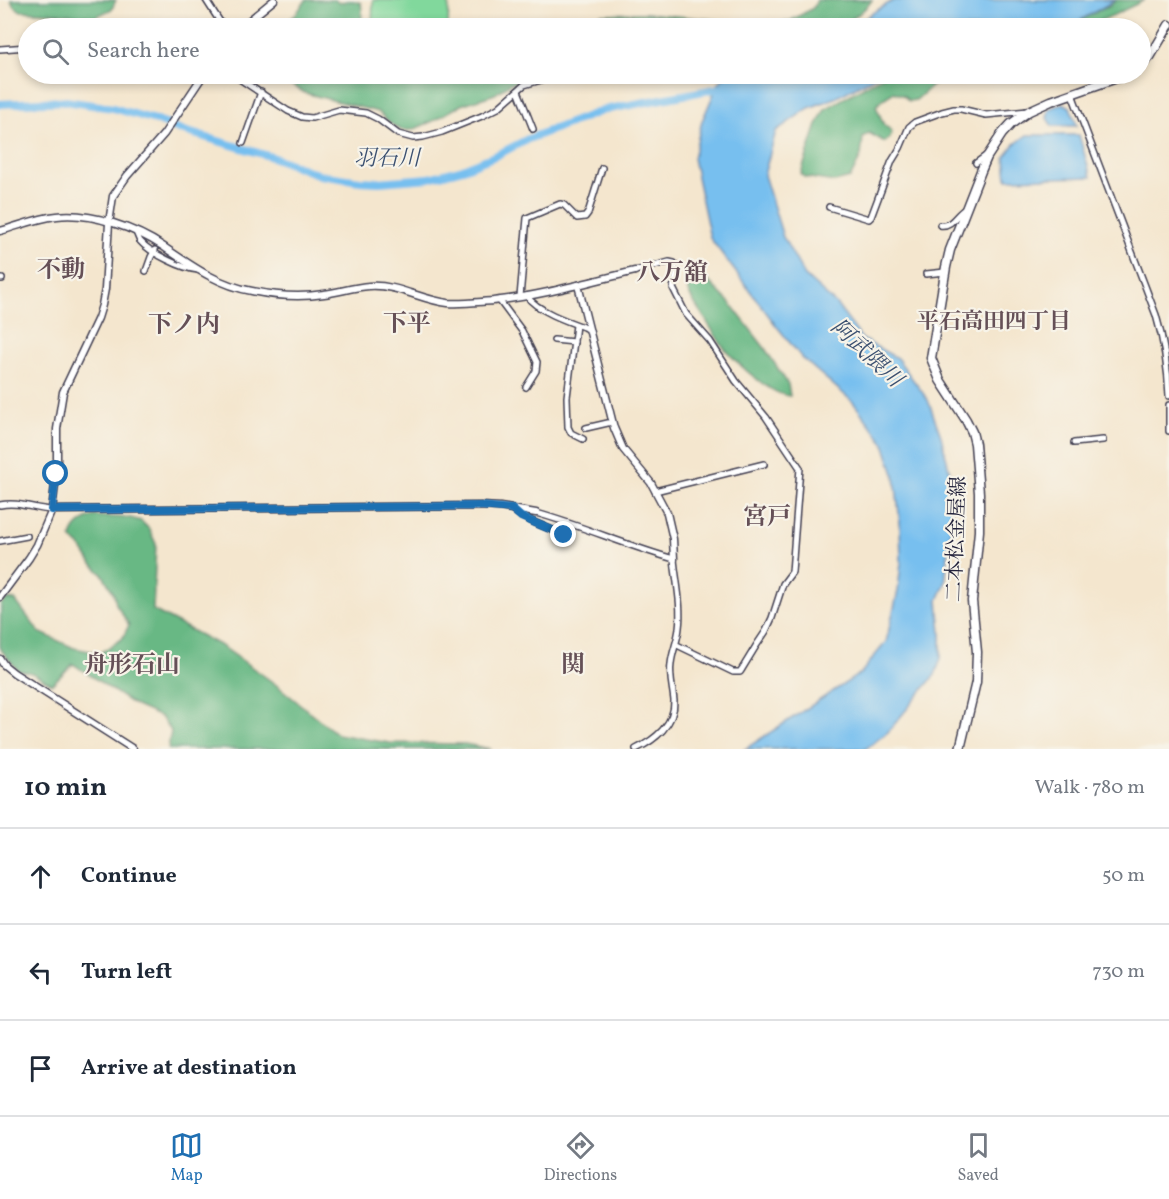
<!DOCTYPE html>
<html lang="en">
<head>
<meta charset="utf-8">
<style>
	:root { --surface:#fff; --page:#f6f6f7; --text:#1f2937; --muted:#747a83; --line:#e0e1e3; --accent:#1f6fb2 }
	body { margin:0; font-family:Vollkorn,"Noto Serif JP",serif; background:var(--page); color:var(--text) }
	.stop { position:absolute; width:18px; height:18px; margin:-14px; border:4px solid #1f6fb2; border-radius:50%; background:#fff }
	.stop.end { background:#1f6fb2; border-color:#fff; box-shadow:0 2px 6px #0008 }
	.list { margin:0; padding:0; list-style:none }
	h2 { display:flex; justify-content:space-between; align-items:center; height:78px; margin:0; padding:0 24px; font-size:26px }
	h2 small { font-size:20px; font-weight:400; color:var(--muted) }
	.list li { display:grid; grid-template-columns:39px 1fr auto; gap:18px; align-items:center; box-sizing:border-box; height:96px; padding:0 24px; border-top:2px solid var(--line) }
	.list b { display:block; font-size:22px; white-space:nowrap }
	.list em { font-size:20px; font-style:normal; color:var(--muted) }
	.icon { flex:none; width:33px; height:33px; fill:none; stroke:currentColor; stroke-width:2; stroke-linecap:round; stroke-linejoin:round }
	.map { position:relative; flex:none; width:1169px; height:749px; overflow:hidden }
	.search { position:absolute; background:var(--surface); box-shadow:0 3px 9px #0003; left:18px; right:18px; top:18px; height:66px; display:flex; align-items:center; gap:15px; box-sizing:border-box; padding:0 21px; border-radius:33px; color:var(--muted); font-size:22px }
	.sheet { height:366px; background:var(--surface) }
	nav { display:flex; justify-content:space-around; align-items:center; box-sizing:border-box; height:84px; border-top:2px solid var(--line); background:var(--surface); font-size:16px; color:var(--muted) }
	nav a { display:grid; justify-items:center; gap:3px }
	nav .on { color:var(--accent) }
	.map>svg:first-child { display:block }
	.green { fill:#81d89c; stroke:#527d6c; stroke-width:1.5 }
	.forest { fill:#68b884; stroke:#456d60; stroke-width:1.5 }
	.water { fill:#77bfef; stroke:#4c7095; stroke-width:1.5 }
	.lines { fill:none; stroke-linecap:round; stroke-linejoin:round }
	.river { stroke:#77bfef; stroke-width:8 }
	.minor-casing { stroke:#423f51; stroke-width:8 }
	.tertiary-casing { stroke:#423f51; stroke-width:9 }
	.primary-casing { stroke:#423f51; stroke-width:11 }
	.minor { stroke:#fff; stroke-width:5 }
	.tertiary { stroke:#fff; stroke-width:6 }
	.primary { stroke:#fff; stroke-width:8 }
	.route { stroke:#1f6fb2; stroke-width:8 }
	.labels { text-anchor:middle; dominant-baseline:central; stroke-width:4.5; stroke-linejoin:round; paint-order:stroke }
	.street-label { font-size:21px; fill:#22223b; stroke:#f7f3e8 }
	.water-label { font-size:22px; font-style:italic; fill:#3c5171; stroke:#f7f3e8 }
	.neighbourhood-label { font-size:22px; font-weight:bold; fill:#655057; stroke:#f7f3e8 }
	.quarter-label { font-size:24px; font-weight:bold; fill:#655057; stroke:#f7f3e8 }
</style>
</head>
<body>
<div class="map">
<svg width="1169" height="749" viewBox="0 0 1169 749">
	<rect width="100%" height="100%" fill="#f7f3e8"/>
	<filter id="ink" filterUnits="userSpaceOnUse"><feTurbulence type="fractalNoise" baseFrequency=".0167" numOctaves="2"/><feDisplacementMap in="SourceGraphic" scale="12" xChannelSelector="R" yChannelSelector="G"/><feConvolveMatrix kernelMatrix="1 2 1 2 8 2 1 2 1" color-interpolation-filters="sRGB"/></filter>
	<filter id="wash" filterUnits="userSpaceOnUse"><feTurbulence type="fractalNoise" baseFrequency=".008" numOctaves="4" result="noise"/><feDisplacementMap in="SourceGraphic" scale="24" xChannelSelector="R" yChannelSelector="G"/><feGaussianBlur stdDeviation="1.35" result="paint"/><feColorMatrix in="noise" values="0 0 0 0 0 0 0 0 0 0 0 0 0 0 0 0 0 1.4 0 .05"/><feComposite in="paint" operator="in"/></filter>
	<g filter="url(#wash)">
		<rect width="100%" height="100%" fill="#f4e6ce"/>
		<polygon class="green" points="373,0 449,0 448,28 372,28"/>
		<g class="forest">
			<polygon points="11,0 116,0 112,9 95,17 55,13 21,11 13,5"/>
			<path d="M 306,0 L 335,0 L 339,3 C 347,0 354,0 361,3 L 362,10 L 361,28 L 269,28 C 293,20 292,20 306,0 Z"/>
			<path d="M 817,0 L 872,0 C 864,13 851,18 840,28 L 568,28 L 601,14 L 646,13 L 767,25 L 790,21 L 813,8 Z"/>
			<path d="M 1117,0 L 1145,0 C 1129,7 1115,16 1099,21 L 1099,28 L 1070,28 L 1090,15 L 1110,5 Z"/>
			<polygon points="273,74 557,74 545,78 511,83 495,94 461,105 433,121 412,130 401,130 391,124 378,112 305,93"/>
			<polygon points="886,74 955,74 941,78 916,100 909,101 904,96 894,92 883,99 876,106 884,125 892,131 890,138 885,142 869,133 863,137 861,156 850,178 835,182 804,177 801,173 817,125 825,109"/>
			<path d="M 693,270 L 701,274 L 730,303 L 764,347 L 788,384 L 790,396 C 770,395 738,364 725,349 C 718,341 713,331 707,322 C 698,307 680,289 688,271 Z"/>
			<path d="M 94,516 L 131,518 L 141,521 L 149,529 L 156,544 L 153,610 L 223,647 L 274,683 L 337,734 L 390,743 L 465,744 L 491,749 L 168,749 L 171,731 L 161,717 L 136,706 L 73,664 L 52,684 L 32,673 L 18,670 L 2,651 L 0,646 L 1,604 L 7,599 L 15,600 L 39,632 L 74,648 L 100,653 L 122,639 L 129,625 L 116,604 L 114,594 L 103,575 L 92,564 L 81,547 L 71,538 C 73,526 83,520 94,516 Z"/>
		</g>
		<g class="water">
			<polygon points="894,0 1115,0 1067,28 854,28 872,13"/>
			<polygon points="727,74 880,74 837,97 809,108 776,131 764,175 783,237 805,276 836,304 862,339 897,358 928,400 941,436 950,473 951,526 945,584 938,600 941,633 941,658 935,675 888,732 868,747 865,749 745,749 861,673 886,642 898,591 901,562 900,523 895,477 884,443 853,402 802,358 775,324 710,238 693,158 702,121 718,84"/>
			<polygon points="1063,103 1070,107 1077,126 1052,126 1047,118 1049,109"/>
			<polygon points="1027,135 1079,135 1091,177 1007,179 1005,157 1015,144"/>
		</g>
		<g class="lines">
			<polyline class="river" points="0,104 65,101 113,108 155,120 184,131 272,157 320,175 360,181 379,182 429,178 463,169 497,155 528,139 604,110 725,87"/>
		</g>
	</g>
	<g filter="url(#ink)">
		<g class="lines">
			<g class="minor-casing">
				<g id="minor">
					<polyline points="206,0 224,28"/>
					<polyline points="0,49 28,47"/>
					<polyline points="232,74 288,111 302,117 312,118 339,110 366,113 378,119 398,134 413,138 423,137 442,132 482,116 498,108 524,85 561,74"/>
					<polyline points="518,91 533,129"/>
					<path d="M 1072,94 L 1156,315 C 1164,342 1168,368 1169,396"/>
					<polyline points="243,143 261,92"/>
					<polyline points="976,163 987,155"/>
					<polyline points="829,207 869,219 871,217 892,161 900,148 909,127 915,122 942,112 954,109 961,109 986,115 1028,111"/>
					<path d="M 940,225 C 952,227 956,214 965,209"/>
					<path d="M 136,232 C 137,234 139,240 140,241 C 150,253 183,269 198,270"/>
					<polyline points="146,271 151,257 155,250"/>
					<polyline points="635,271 669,262 674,263 677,271 673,288 686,314 710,341 736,381 766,417 800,468 792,572 783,584 772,618 766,631 756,646 742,669 740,672 733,672 677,645"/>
					<polyline points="926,274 945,272"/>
					<polyline points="0,279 2,279"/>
					<path d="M 527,296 C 536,311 572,323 589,329"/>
					<polyline points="520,297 527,218 560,204 564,205 577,218 585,217 588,213 602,168"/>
					<polyline points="499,300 522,331 537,362 536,371 526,387"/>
					<polyline points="576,325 567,397 568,427 571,433 583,439"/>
					<polyline points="554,340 574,342"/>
					<polyline points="1169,405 1169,431"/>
					<polyline points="586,428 612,422"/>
					<polyline points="1074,443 1103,440"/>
					<polyline points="655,491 764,464"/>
					<path d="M 0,505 C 18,501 34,509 52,510"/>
					<path d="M 513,510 C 529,524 551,526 568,539"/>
					<path d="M 536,513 C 583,526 627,546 674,559 C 676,581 682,605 679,628 C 678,640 672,652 671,664 C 669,676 673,689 674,701 C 675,724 655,740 636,749"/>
					<polyline points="0,541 27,536"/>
				</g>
			</g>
			<g class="tertiary-casing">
				<g id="tertiary">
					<polyline points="240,28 274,0"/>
					<path d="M 0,231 C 19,226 37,218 57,216 C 91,212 136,228 164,247 C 192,266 218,285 252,291 C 276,296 300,298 324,294 C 339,292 354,287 369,286 C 397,284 421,300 448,303 C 463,304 478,302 493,301 C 541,296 588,282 635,271"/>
					<polyline points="578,285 614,428 623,449 651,483 667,513 673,539 674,559"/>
					<polyline points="52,510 481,506 500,507 536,513"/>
					<polyline points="0,597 29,558 37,545 52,510 57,467 57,429 63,392 98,318 102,305 105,289 109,223 113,196 127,176 164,134 204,74"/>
					<polyline points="0,659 4,665 14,673 133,749"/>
				</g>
			</g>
			<g class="primary-casing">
				<g id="primary">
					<polyline points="1140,66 1150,57 1169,25"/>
					<polyline points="960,749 976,682 977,652 972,601 979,531 979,493 975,444 972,432 966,420 940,380 931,358 946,267 950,250 981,171 987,157 1002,134 1011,124 1029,111 1051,101 1128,74"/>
				</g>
			</g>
			<use href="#minor" class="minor"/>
			<use href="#tertiary" class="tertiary"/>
			<use href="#primary" class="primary"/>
		</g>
	</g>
	<g class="lines" filter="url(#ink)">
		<polyline class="route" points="56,474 52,510 481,506 512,509 521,517 564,535"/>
	</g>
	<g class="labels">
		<g class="street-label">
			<text transform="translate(957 539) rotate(-88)">二本松金屋線</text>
		</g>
		<g class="water-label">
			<text x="387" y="159">羽石川</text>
			<text transform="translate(866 354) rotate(43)">阿武隈川</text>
		</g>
		<g class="neighbourhood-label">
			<text x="994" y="322">平石高田四丁目</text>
		</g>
		<g class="quarter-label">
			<text x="61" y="271">不動</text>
			<text x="672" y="274">八万舘</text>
			<text x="407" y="325">下平</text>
			<text x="184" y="326">下ノ内</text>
			<text x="767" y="518">宮戸</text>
			<text x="132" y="666">舟形石山</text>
			<text x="573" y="666">関</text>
		</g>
	</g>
</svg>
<div class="stop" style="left:56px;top:474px"></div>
<div class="stop end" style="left:564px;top:535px"></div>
<div class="search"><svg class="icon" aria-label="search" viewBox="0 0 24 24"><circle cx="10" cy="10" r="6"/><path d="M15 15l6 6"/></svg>Search here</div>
</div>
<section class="sheet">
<h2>10 min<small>Walk · 780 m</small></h2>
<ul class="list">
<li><svg class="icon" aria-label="ahead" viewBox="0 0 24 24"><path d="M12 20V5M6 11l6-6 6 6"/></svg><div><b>Continue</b></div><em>50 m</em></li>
<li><svg class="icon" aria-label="left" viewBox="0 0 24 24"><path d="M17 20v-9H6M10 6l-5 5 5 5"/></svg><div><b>Turn left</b></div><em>730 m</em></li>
<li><svg class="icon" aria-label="arrive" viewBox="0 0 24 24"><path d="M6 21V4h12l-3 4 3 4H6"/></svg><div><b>Arrive at destination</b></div></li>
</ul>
</section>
<nav>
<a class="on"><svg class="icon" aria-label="map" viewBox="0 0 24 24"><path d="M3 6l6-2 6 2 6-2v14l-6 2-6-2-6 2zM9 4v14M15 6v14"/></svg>Map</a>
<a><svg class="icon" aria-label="directions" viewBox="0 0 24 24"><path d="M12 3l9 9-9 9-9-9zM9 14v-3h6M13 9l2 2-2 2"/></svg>Directions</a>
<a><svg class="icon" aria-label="saved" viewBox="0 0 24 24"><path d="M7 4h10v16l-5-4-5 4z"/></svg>Saved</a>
</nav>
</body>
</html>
